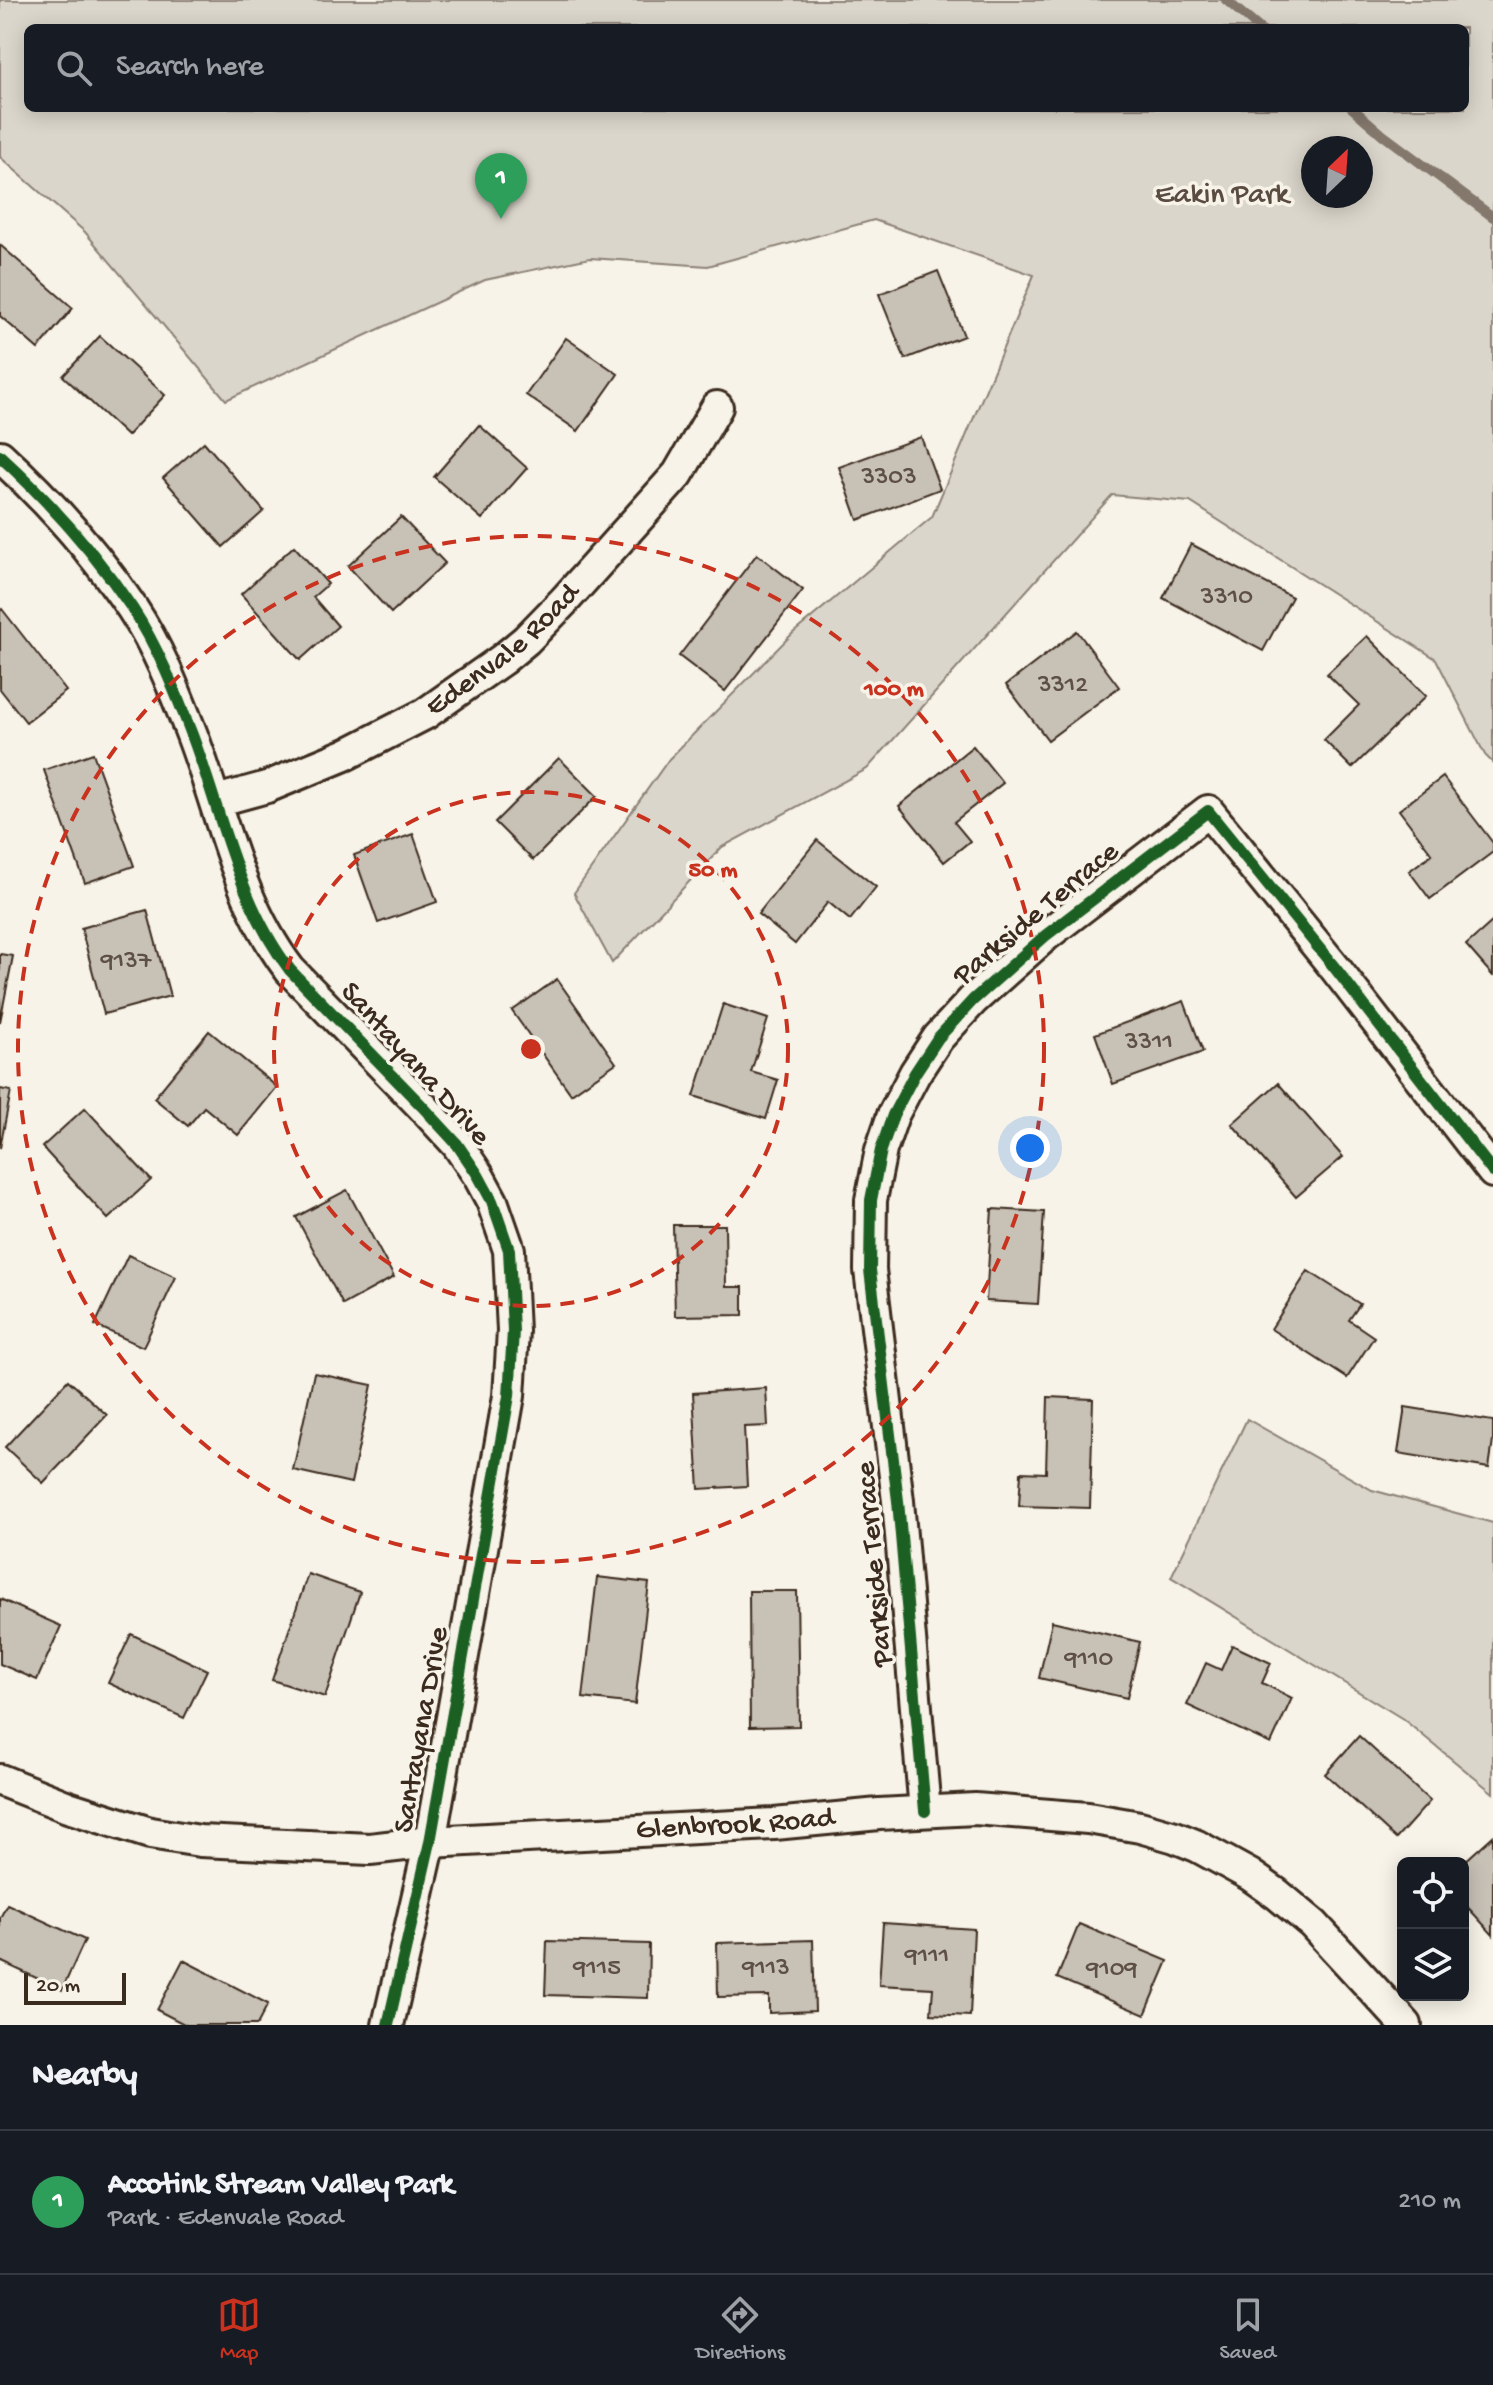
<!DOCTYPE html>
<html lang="en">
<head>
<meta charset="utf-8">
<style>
	:root { --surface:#171b24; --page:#20242c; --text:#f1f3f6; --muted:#9ea1a6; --line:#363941; --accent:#c8321e }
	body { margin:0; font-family:"Gochi Hand",sans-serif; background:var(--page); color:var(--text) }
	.controls { position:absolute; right:24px; bottom:24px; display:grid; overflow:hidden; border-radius:12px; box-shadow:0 4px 20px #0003 }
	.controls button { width:72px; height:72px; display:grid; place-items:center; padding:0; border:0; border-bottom:2px solid var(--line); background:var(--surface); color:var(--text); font:40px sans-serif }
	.compass { position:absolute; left:1301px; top:136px; width:72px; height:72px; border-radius:50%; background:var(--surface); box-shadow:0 4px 20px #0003; rotate:25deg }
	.scale { position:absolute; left:24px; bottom:20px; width:102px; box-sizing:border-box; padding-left:8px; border:4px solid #3b2a1e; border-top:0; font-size:22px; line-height:28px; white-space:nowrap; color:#3b2a1e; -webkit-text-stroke:6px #f7f3e8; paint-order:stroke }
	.you { position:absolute; left:1030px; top:1148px; width:28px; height:28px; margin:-20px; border:6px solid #fff; border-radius:50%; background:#1a73e8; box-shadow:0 0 0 12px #1a73e833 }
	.badge { display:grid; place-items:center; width:52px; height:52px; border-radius:50%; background:var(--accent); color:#fff; font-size:26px; font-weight:700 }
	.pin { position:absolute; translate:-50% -66px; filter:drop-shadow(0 2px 4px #0008) }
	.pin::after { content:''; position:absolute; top:42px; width:28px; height:24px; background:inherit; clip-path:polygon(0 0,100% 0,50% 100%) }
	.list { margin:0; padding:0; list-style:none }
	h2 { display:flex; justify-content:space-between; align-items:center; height:104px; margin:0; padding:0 32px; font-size:34px }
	h2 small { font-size:26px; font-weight:400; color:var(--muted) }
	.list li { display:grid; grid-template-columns:52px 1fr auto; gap:24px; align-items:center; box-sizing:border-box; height:144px; padding:0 32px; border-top:2px solid var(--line) }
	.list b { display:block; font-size:30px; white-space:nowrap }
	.list p { margin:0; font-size:26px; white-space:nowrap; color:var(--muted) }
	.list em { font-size:26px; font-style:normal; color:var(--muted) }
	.icon { flex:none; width:44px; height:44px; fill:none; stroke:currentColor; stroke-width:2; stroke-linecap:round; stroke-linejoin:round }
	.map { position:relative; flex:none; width:1493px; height:2025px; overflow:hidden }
	.search { position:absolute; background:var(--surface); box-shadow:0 4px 20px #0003; left:24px; right:24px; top:24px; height:88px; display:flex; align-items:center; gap:20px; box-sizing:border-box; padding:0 28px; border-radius:12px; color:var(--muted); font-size:30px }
	.sheet { height:248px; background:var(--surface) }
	nav { display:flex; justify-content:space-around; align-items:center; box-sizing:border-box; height:112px; border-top:2px solid var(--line); background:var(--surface); font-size:22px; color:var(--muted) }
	nav a { display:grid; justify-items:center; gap:4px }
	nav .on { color:var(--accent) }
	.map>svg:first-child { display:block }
	.green { fill:#dbd6cb; stroke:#8b8074; stroke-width:2; fill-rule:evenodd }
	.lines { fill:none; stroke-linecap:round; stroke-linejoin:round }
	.stream { stroke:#84786c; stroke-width:10 }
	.building { fill:#c8c1b6; stroke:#3b2a1e; stroke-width:2 }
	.street-casing { stroke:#3b2a1e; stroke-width:36 }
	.street { stroke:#f7f3e8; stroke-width:30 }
	.cycleway-casing { stroke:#f7f3e8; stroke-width:17 }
	.cycleway { stroke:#1b5e20; stroke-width:12 }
	.ring { fill:none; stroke:#c8321e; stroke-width:4; stroke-dasharray:14 10 }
	.labels { text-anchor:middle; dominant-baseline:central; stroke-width:7; stroke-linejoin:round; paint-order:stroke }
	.number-label { font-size:26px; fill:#5e5044 }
	.park-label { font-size:30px; fill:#5b4c41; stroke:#f7f3e8 }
	.street-label { font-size:30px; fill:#3b2a1e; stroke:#f7f3e8 }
	.centre { fill:#c8321e; stroke:#f7f3e8; stroke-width:4 }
	.ring-label { font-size:24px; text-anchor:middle; font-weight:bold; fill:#c8321e; stroke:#f7f3e8; stroke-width:7; stroke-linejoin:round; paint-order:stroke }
</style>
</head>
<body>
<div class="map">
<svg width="1493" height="2025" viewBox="0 0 1493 2025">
	<rect width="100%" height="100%" fill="#f7f3e8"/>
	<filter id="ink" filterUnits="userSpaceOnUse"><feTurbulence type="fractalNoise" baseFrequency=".0125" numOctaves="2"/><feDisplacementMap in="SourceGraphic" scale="16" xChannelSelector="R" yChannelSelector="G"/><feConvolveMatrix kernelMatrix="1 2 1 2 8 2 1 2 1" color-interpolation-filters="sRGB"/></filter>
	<g filter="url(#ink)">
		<g class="green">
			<path d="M 0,0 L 1493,0 L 1493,763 L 1485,755 L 1436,659 L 1190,502 L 1112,495 L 867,769 L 722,847 L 612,963 L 574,893 L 669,759 L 793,633 L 932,517 L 1034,275 L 874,220 L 708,266 L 590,258 L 485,280 L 226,400 L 85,232 L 0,157 ZM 28,28 L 1465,28 L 1465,108 L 28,108 ZM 1313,148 L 1361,148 L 1361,196 L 1313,196 Z"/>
			<polygon points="1247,1419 1372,1490 1493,1523 1493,1793 1403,1719 1171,1577"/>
		</g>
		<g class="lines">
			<g class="stream">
				<polyline points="1226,0 1259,28"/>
				<polyline points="1352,108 1383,135 1493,217"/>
			</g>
		</g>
		<g class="building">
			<polygon points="0,245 73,308 38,349 0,316"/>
			<polygon points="938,271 964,336 905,359 879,294"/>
			<polygon points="100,336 165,395 127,436 63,376"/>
			<polygon points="566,338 618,374 578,431 526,395"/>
			<polygon points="479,425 527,468 482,519 434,477"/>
			<polygon points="921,437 940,489 858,520 839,467"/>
			<polygon points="204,442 264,511 223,547 163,478"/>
			<polygon points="401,517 445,563 391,613 348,566"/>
			<polygon points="1191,544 1292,597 1263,651 1163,598"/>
			<polygon points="294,546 328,584 313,597 338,626 300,660 241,594"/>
			<polygon points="757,554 803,590 725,691 679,656"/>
			<polygon points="2,609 66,691 26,722 0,689 0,611"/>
			<polygon points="1077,631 1119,687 1048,740 1006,685"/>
			<polygon points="1367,636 1426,696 1352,768 1324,740 1359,705 1327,674"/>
			<polygon points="973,746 1003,783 954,822 970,841 944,862 899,806"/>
			<polygon points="93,753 134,866 85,883 44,770"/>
			<polygon points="559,758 597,796 533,860 495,822"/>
			<polygon points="1443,777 1493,843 1493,852 1430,899 1409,871 1432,854 1399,810"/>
			<polygon points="413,834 437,902 378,923 354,855"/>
			<polygon points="817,840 876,887 850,920 828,902 795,944 758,914"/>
			<polygon points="147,910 170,996 104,1014 81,928"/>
			<polygon points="1493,921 1493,976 1466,945"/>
			<polygon points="0,954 13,956 0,1022"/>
			<polygon points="557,979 616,1063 571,1094 512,1011"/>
			<polygon points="1184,1001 1203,1052 1113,1084 1095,1034"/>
			<polygon points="723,1004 768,1019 751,1072 778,1080 766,1119 694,1096"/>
			<polygon points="209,1031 277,1087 238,1135 204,1107 188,1126 154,1098"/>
			<polygon points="1278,1083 1343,1157 1296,1197 1232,1124"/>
			<polygon points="0,1089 11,1091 0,1148"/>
			<polygon points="85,1108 151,1180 108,1219 42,1147"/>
			<polygon points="347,1190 394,1277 343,1305 296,1217"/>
			<polygon points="992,1209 1044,1212 1038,1304 986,1301"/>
			<polygon points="673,1225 725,1225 726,1287 743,1287 743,1315 675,1316"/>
			<polygon points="128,1255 176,1277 143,1347 95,1325"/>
			<polygon points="1308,1271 1360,1304 1349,1320 1374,1337 1347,1378 1271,1329"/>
			<polygon points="314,1373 372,1385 351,1483 293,1470"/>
			<polygon points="68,1380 107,1415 43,1483 5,1447"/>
			<polygon points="766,1388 768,1426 744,1427 747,1486 699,1489 693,1393"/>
			<polygon points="1048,1397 1093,1399 1090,1508 1019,1506 1021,1472 1046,1473"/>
			<polygon points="1405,1407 1493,1421 1493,1441 1489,1468 1398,1453"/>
			<polygon points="308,1574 360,1592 325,1697 272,1680"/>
			<polygon points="597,1577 649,1583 635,1704 583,1698"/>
			<polygon points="749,1591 797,1591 799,1726 750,1727"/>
			<polygon points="0,1599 61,1626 37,1680 0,1664"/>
			<polygon points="1052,1621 1140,1642 1127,1698 1039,1678"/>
			<polygon points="131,1634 207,1670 184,1718 108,1683"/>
			<polygon points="1232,1645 1271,1663 1262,1683 1292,1698 1271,1744 1187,1705 1206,1663 1221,1670"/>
			<polygon points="1359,1736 1430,1801 1396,1839 1325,1774"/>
			<polygon points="1493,1836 1493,1935 1463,1902 1463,1863"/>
			<polygon points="7,1904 85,1940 62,1990 0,1961 0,1918"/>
			<polygon points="883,1923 974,1929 970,2016 931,2014 933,1988 879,1985"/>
			<polygon points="1079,1924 1168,1961 1145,2015 1057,1978"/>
			<polygon points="813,1940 815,2011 769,2013 769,1996 718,1997 717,1943"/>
			<polygon points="547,1941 649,1944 648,1998 545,1995"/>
			<polygon points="183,1960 268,2004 257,2025 186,2025 157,2010"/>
		</g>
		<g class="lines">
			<g class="street-casing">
				<g id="street">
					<path d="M 0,456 C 49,501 95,553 132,608 C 158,647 175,691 192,735 C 222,814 238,902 290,970 L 422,1106 L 457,1144 L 478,1175 L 492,1201 L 509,1250 L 513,1331 L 509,1396 L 430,1842 L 388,2025"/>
					<path id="s1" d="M 216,801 L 267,787 L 347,754 L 425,714 L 503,659 L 526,640 L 564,601 L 678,474 L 717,407"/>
					<path id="s2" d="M 0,1780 L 68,1807 L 150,1833 L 200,1841 L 370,1849 L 430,1842 L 774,1824 L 879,1814 L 975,1809 L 1088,1818 L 1140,1827 L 1175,1837 L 1197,1846 L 1250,1875 L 1277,1894 L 1313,1924 L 1406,2025"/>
					<polyline points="925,1811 898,1501 870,1270 871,1200 881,1150 893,1115 915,1073 938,1038 973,1000 1045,936 1208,811 1335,968 1493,1172"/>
				</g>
			</g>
			<use href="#street" class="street"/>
			<g class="cycleway-casing">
				<g id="cycleway">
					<path d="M 0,456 C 49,501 95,553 132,608 C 158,647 175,691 192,735 C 222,814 238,902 290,970 L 422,1106 L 457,1144 L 478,1175 L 492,1201 L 509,1250 L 513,1331 L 509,1396 L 430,1842 L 388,2025"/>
					<polyline points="925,1811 898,1501 870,1270 871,1200 881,1150 893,1115 915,1073 938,1038 973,1000 1045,936 1208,811 1335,968 1493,1172"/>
				</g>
			</g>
			<use href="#cycleway" class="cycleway"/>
		</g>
	</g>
	<g class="ring">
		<circle cx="531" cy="1049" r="257"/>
		<circle cx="531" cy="1049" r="513"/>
	</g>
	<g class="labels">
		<g class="number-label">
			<text x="889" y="478">3303</text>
			<text x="1227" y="598">3310</text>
			<text x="1063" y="686">3312</text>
			<text x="126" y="962">9137</text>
			<text x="1149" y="1043">3311</text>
			<text x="1089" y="1660">9110</text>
			<text x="927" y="1957">9111</text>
			<text x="597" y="1969">9115</text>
			<text x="766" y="1969">9113</text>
			<text x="1112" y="1970">9109</text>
		</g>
		<g class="park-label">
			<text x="1222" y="196">Eakin Park</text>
		</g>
		<g class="street-label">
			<text stroke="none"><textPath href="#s1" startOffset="328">Edenvale Road</textPath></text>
			<text transform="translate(1037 915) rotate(-40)">Parkside Terrace</text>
			<text transform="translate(414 1065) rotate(48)">Santayana Drive</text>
			<text transform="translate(876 1564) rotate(-95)">Parkside Terrace</text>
			<text transform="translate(423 1730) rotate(-80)">Santayana Drive</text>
			<text stroke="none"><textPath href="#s2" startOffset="746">Glenbrook Road</textPath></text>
		</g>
	</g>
	<circle cx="531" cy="1049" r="12" class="centre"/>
	<g class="ring-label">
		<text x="894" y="695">100 m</text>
		<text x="713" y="876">50 m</text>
	</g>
</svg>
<div class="controls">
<button><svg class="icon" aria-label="locate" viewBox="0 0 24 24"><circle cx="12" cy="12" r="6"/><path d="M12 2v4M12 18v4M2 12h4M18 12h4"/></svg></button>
<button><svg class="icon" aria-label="layers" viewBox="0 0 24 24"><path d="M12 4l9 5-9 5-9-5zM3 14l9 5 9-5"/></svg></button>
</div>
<svg class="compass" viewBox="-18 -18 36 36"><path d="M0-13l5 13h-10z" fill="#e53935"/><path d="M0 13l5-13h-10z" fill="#9ea1a6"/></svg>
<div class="scale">20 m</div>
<div class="you"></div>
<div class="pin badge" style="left:501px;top:219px;background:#2e9e5b">1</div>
<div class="search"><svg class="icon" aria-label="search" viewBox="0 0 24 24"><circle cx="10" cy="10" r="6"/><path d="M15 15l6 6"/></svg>Search here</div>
</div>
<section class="sheet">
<h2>Nearby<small></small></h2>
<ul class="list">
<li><span class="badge" style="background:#2e9e5b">1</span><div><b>Accotink Stream Valley Park</b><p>Park · Edenvale Road</p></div><em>210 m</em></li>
</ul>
</section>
<nav>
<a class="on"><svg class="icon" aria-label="map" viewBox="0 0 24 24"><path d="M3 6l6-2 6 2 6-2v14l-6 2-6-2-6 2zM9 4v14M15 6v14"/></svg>Map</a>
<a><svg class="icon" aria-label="directions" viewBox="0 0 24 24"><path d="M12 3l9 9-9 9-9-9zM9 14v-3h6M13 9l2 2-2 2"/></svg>Directions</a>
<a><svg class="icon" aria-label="saved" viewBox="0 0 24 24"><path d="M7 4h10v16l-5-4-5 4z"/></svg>Saved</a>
</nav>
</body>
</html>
